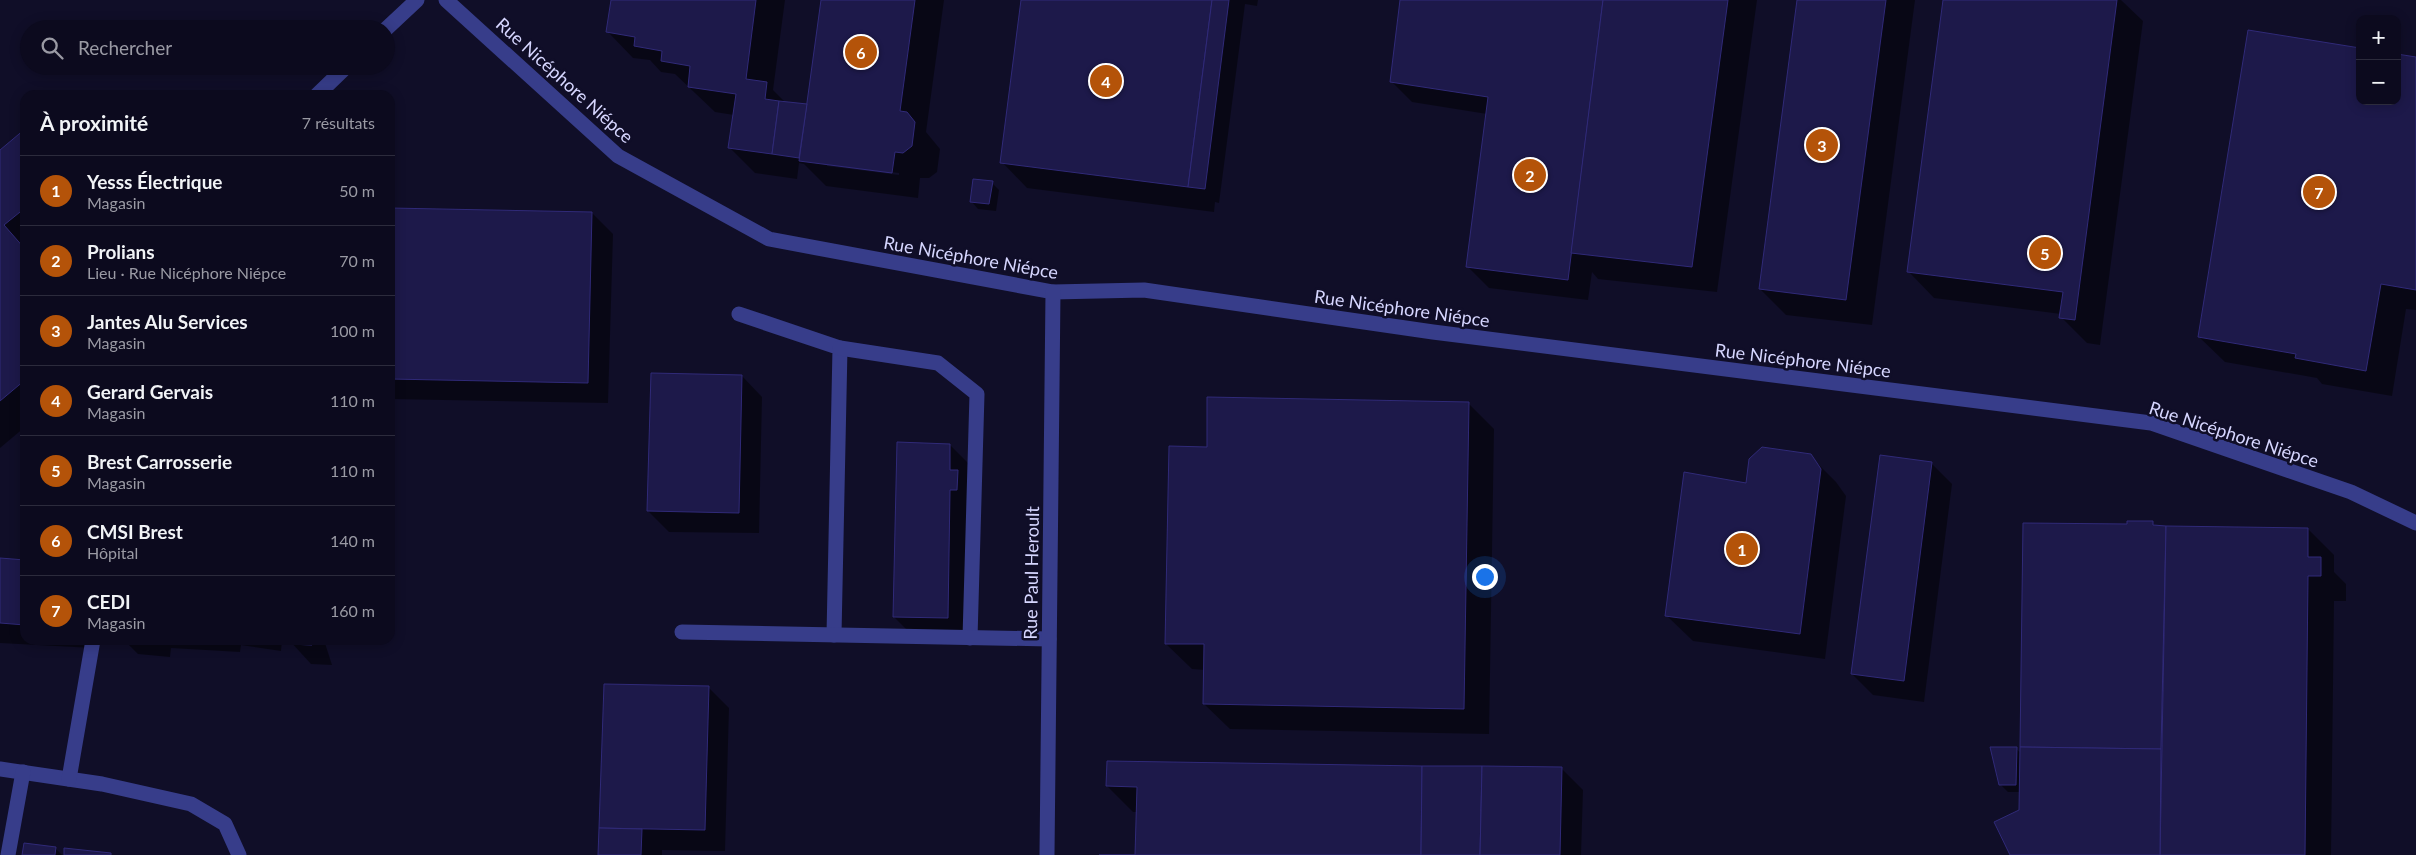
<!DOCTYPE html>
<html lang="fr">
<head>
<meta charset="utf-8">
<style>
	:root { --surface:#0c0a1e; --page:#151327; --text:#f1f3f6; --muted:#9a9aa4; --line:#2c2b3c; --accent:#b45309 }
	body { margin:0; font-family:Lato,sans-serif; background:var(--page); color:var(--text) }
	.controls { position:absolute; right:15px; top:15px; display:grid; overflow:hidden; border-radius:10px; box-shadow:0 2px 12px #0003 }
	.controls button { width:45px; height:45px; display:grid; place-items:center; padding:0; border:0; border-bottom:1px solid var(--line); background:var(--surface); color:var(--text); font:25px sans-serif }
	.you { position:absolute; left:1484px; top:576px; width:18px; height:18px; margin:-12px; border:4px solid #fff; border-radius:50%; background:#1a73e8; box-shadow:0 0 0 8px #1a73e833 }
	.badge { display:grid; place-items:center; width:32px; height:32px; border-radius:50%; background:var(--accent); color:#fff; font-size:16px; font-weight:700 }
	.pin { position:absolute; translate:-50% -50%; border:2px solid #fff; box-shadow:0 1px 5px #0006 }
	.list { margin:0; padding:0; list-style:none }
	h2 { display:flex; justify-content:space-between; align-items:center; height:65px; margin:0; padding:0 20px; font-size:21px }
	h2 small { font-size:16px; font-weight:400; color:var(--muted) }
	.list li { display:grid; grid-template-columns:32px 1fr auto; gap:15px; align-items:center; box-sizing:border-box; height:70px; padding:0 20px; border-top:1px solid var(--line) }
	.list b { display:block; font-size:19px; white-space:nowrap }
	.list p { margin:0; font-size:16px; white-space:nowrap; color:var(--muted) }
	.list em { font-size:16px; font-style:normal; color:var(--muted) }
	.icon { flex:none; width:28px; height:28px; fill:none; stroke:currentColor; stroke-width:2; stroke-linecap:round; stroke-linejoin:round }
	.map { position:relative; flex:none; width:2416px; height:855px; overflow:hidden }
	.search { position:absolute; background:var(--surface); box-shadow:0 2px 12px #0003; left:20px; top:20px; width:375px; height:55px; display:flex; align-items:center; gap:12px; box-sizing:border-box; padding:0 18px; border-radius:28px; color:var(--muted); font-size:19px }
	.panel { position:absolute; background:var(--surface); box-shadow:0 2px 12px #0003; left:20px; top:90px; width:375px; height:555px; border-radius:15px }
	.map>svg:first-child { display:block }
	.shadow { fill:#0007; fill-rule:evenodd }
	.building { fill:#1d194a; stroke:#302a78 }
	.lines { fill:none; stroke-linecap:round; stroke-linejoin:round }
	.lane { stroke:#373d8a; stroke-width:15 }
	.street { stroke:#373d8a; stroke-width:15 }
	.labels { text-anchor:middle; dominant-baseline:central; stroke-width:5; stroke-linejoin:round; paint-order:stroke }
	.street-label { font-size:18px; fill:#d6d6ff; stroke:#100e28 }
</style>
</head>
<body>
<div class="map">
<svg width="2416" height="855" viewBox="0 0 2416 855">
	<rect width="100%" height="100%" fill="#100e28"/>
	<g class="shadow">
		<path d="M 612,0 L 785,0 L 773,90 L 786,103 L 808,107 L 822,0 L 944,0 L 926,132 L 940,149 L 937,172 L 929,178 L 920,178 L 918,198 L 826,186 L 804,164 L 799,163 L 797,179 L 755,173 L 730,148 L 734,115 L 715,112 L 675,74 L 661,72 L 650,60 L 633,58 L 608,32 ZM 827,164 L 899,173 L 899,175 L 827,166 Z"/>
		<polygon points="1022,0 1258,0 1257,6 1245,4 1219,203 1215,202 1214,212 1027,188 1002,162"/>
		<polygon points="1402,0 1757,0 1717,292 1598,279 1592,272 1588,300 1489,288 1468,267 1487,114 1412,102 1391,81"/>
		<polygon points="1798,0 1915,0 1872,325 1786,315 1760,289"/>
		<polygon points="1944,0 2121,0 2143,21 2100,345 2087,343 2061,317 2061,314 1934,298 1909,272"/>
		<polygon points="2416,58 2416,310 2406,309 2392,396 2322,384 2317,378 2225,362 2199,337 2360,101 2397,101"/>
		<polygon points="25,130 25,427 0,448 0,151"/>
		<polygon points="992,183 999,190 996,211 978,209 971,201"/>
		<polygon points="390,209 592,213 613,234 608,403 390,399"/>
		<polygon points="742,376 762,397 759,533 669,532 648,511"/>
		<polygon points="1468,403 1494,429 1489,734 1230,729 1204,704 1205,670 1192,669 1166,644 1208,448"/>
		<polygon points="950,445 971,466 968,638 915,638 894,617"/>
		<polygon points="1810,456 1836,482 1846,496 1825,659 1693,641 1667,616 1747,484"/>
		<polygon points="1931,463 1952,484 1924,702 1873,695 1852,674"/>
		<polygon points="2152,523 2156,526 2166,527 2308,529 2334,555 2334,572 2346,584 2346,601 2334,601 2331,855 2010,855 2020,811 2020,792 2008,792 2001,785 2016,749 2021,753 2128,526"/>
		<polygon points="0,559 25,561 25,640 95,640 93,648 0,643"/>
		<polygon points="124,640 282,640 281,651 241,645 240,652 171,648 170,657 138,654"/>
		<polygon points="289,640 324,640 332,665 311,664"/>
		<polygon points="605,686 708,687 729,708 725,851 662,850 662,855 599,855"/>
		<polygon points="1562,769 1583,790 1581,855 1136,855 1138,812 1133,812 1107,786"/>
		<polygon points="55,848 62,855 23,855"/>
	</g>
	<g class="building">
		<polygon points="611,0 756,0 746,79 767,82 765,99 779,101 772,154 728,148 736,94 688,87 690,66 661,61 662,51 634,46 635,37 606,32"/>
		<polygon points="821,0 915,0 900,111 907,112 915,122 912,146 903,153 895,152 892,173 799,161"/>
		<polygon points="1021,0 1212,0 1188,187 1000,163"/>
		<polygon points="1212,0 1229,0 1205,189 1188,187"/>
		<polygon points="1400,0 1603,0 1568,280 1466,267 1488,97 1390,82"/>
		<polygon points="1603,0 1728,0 1692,267 1571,253"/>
		<polygon points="1797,0 1886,0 1846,300 1759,289"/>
		<polygon points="1943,0 2117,0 2075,320 2059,318 2063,292 1907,272"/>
		<polygon points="2248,30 2360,48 2360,101 2397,101 2397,54 2416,57 2416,290 2381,284 2366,371 2295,358 2296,354 2198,337"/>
		<polygon points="779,101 807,104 799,158 772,154"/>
		<polygon points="25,129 25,208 4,225 25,249 25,380 0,401 0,150"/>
		<polygon points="973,179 993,181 989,204 970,202"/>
		<polygon points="390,208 592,212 588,383 390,379"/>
		<polygon points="651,373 742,375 739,513 647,511"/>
		<polygon points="1207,397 1469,402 1464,709 1203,704 1204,644 1165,644 1169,446 1207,447"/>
		<polygon points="897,442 950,444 950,470 958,470 957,490 950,490 948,618 893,617"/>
		<polygon points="1762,447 1811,454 1821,469 1800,634 1665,616 1684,472 1746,483 1749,459"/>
		<polygon points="1880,455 1932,462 1904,681 1851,674"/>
		<polygon points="2127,521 2153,521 2153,525 2166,526 2161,749 2020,747 2023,523 2127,524"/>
		<polygon points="2166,526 2308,528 2308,557 2321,557 2321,576 2308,576 2305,855 2160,855"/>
		<polygon points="0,558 25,560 25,625 0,623"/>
		<polygon points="288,640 310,640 312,645 289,644"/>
		<polygon points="604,684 709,686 705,830 599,828"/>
		<polygon points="1990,747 2017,747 2016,785 1999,785"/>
		<polygon points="2020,747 2161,749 2160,855 2010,855 1994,822 2019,810"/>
		<polygon points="1107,761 1422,766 1421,855 1099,855 1135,855 1137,787 1106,786"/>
		<polygon points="1422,766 1482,766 1480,855 1421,855"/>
		<polygon points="1482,766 1562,767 1560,855 1480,855"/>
		<polygon points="599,828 642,829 641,855 598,855"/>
		<polygon points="24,843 56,847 55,855 22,855"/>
		<polygon points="64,848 111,853 111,855 64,855"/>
	</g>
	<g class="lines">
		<g class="lane">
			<polyline points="739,314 840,348 834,635"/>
			<polyline points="840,348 938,363 977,394 970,638"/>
			<polyline points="682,632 1049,639"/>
		</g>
		<g class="street">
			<polyline points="446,0 618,156 769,239 1053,292 1144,290 1433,332 2151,423 2351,492 2416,523"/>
			<polyline points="386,29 417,0"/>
			<polyline points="317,95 347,66"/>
			<polyline points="0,769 102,784 191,804 225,824 239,855"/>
			<polyline points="69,779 93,640"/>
			<polyline points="8,855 23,772"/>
			<polyline points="1047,855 1053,292"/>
		</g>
	</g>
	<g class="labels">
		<g class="street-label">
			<text transform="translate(565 80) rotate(42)">Rue Nicéphore Niépce</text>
			<text transform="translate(971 257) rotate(10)">Rue Nicéphore Niépce</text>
			<text transform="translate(1402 308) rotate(8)">Rue Nicéphore Niépce</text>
			<text transform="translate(1803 360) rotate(7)">Rue Nicéphore Niépce</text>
			<text transform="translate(2234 434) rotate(18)">Rue Nicéphore Niépce</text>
			<text transform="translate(1031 573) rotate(-89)">Rue Paul Heroult</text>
		</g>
	</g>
</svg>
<div class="controls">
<button>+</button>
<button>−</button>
</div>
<div class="you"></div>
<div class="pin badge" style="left:1742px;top:549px">1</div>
<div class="pin badge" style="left:1530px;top:175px">2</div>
<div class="pin badge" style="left:1822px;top:145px">3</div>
<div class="pin badge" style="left:1106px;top:81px">4</div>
<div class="pin badge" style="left:2045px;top:253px">5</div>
<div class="pin badge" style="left:861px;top:52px">6</div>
<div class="pin badge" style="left:2319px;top:192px">7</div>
<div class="search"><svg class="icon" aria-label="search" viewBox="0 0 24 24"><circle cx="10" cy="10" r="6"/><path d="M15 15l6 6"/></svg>Rechercher</div>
<section class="panel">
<h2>À proximité<small>7 résultats</small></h2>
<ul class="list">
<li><span class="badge">1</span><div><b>Yesss Électrique</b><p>Magasin</p></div><em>50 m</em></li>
<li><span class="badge">2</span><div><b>Prolians</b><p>Lieu · Rue Nicéphore Niépce</p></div><em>70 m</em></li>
<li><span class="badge">3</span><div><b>Jantes Alu Services</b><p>Magasin</p></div><em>100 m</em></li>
<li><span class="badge">4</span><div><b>Gerard Gervais</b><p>Magasin</p></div><em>110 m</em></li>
<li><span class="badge">5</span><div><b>Brest Carrosserie</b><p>Magasin</p></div><em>110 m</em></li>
<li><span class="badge">6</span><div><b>CMSI Brest</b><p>Hôpital</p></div><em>140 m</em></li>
<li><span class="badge">7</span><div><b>CEDI</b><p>Magasin</p></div><em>160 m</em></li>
</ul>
</section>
</div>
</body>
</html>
